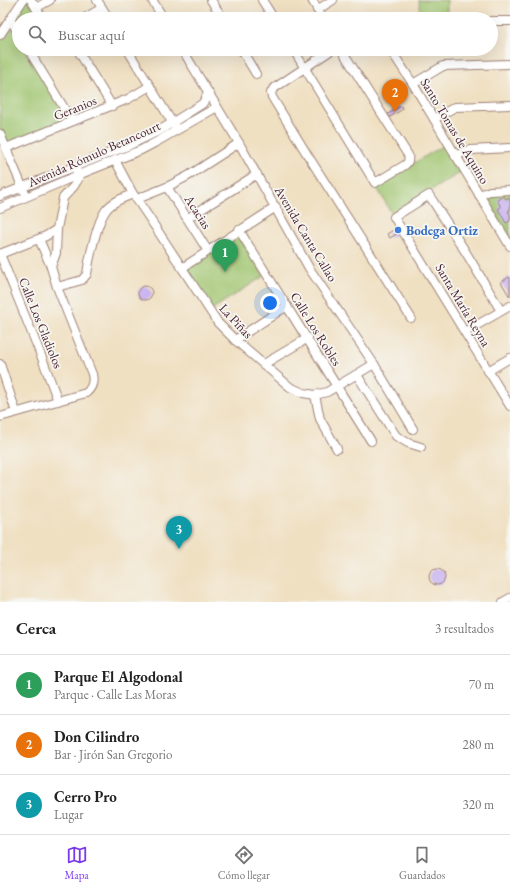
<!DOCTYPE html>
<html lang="es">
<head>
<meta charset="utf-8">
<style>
	:root { --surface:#fff; --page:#f6f6f6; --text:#222; --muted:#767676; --line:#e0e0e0; --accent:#7c3aed }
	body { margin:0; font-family:"EB Garamond",serif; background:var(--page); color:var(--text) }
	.you { position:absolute; left:270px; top:303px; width:14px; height:14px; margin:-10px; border:3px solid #fff; border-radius:50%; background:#1a73e8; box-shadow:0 0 0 6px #1a73e833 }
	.badge { display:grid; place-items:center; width:26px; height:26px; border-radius:50%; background:var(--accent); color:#fff; font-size:13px; font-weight:700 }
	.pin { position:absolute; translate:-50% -33px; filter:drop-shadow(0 1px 2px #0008) }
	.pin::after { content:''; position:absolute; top:21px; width:14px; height:12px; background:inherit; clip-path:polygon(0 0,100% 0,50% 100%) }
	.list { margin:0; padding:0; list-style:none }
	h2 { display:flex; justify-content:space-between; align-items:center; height:52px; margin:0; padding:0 16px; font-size:17px }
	h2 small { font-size:13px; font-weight:400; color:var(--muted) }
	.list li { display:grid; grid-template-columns:26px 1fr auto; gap:12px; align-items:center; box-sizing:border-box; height:60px; padding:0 16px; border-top:1px solid var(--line) }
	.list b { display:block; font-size:15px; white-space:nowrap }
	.list p { margin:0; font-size:13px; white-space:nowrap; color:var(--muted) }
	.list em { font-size:13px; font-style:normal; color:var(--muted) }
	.icon { flex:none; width:22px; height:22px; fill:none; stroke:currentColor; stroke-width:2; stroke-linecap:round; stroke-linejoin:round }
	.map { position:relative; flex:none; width:510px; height:602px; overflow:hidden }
	.search { position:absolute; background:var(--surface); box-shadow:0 4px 16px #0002; left:12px; right:12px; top:12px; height:44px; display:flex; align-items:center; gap:10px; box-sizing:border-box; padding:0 14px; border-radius:22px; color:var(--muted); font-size:15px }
	.sheet { height:232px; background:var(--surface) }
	nav { display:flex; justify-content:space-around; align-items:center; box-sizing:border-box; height:56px; border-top:1px solid var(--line); background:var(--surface); font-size:11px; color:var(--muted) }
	nav a { display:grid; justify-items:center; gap:2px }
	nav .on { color:var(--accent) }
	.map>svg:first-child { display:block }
	.green { fill:#a0c56f; stroke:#75724d }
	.building { fill:#c5adf0 }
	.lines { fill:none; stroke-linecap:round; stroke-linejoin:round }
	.minor-casing { stroke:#9d8076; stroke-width:10 }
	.minor { stroke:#fff; stroke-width:8 }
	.shop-dot { fill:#3f7fe0; stroke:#f6f6f2; stroke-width:1.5 }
	.labels { text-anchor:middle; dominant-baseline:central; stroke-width:3.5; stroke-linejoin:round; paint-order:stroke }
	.street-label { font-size:13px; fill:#4a1f2b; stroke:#f6f6f2 }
	.shop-label { font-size:13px; font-weight:bold; fill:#366cbe; stroke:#f6f6f2; text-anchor:start }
</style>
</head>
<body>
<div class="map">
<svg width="510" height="602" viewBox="0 0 510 602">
	<rect width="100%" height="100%" fill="#f6f6f2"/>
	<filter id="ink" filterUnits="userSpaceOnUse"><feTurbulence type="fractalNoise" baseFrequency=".025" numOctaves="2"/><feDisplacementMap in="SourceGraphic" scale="8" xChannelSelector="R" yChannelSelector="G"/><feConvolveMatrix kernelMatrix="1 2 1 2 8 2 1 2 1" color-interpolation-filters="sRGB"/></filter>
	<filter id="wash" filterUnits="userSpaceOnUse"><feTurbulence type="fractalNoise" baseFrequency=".012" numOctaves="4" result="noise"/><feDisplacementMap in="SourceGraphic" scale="16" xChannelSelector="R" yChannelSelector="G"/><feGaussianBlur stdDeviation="0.9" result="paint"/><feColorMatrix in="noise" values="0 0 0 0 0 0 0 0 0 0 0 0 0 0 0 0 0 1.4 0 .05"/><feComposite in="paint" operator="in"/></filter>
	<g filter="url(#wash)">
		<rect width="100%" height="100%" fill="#f0e0c2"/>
		<g class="green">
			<polygon points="26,0 29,0 41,19 19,19 19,29 13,19"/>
			<polygon points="419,0 447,0 447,19 420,19"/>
			<polygon points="10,24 19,39 19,49 25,49 69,120 8,145 0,129 0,40"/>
			<polygon points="444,145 461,172 392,214 376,186"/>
			<polygon points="510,191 510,243 482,196"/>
			<polygon points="238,235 264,276 211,310 185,269"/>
		</g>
		<g id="blocks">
			<g class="building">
				<polygon points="401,106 403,109 390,117 388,114"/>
				<polygon points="504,196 506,199 510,197 510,210 508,211 510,214 510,221 506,223 498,209 501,207 497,200"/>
				<polygon points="398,227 401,231 390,238 387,234"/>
				<polygon points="509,277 510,278 510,297 501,282"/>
				<circle cx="145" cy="293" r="7"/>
				<circle cx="437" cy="577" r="8"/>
			</g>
		</g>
	</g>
	<g filter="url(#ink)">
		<use href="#blocks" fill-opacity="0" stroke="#9d8076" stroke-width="1"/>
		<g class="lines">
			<g class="minor-casing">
				<g id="minor">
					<polyline points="31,0 43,19"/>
					<polyline points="97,0 109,19"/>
					<polyline points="152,0 164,19"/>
					<polyline points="211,0 223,19"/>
					<polyline points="262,0 274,19"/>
					<polyline points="312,0 323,19"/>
					<polyline points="36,8 50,0"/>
					<polyline points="317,10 333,0"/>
					<polyline points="10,19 19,34"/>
					<polyline points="83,19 102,8"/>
					<polyline points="491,21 510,21"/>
					<polyline points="0,35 23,0"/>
					<polyline points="28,49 72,121"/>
					<polyline points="77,49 112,106"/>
					<polyline points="127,49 175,127"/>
					<polyline points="182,49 239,143 309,268 374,364 413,429"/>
					<polyline points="241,49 256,74"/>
					<path d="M 293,49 L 375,183 L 405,165 C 409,162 409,159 408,155 L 341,49"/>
					<polyline points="333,49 273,89 271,93 272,97 305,151 411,318"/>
					<polyline points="390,49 413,84 510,246"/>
					<polyline points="413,84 443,66 510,64"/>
					<polyline points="434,119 455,107 510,105"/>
					<polyline points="0,134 24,191"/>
					<polyline points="6,148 128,99 150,86"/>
					<polyline points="455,156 470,150 510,148"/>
					<polyline points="115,160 133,194 150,219 218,323 235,340 290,387 303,393 315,395 327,392 374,364"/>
					<polyline points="167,187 208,251"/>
					<polyline points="479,195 490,191 510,190"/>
					<polyline points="0,196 130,145 159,131 202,104 205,100 208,92"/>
					<polyline points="137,199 167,187 188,176 239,143"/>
					<polyline points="0,208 78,175 141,150 158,141 217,107"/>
					<polyline points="188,218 257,174"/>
					<polyline points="239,230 371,441"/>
					<polyline points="39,239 51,267"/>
					<polyline points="0,254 42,358 58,401"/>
					<polyline points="0,254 46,236 57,229"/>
					<polyline points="182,268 276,207"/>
					<path d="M 57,287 L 82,280 L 87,274 C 89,259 97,222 106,210 C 112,202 123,198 133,194"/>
					<polyline points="501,311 465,251 429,195 394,217 510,406"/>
					<polyline points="465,332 510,306"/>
					<polyline points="235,340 287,306"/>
					<polyline points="0,364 16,412"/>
					<polyline points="264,364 308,338"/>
					<polyline points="488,371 510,358"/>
					<polyline points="357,375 396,436 408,443 421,447"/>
					<polyline points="315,395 320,419 337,449"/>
					<path d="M 0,417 L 86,393 C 92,388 94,382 92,374 L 57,287 L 51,267 L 56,253 L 57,229 L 63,198 L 74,186 L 78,179 L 78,175 L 75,167"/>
					<polyline points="503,602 510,598"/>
				</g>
			</g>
			<use href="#minor" class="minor"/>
		</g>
	</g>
	<circle class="shop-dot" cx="398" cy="230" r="4"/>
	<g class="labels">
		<g class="street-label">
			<text transform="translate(75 108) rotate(-22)">Geranios</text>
			<text transform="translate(455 131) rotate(59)">Santo Tomas de Aquino</text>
			<text transform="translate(94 154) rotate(-24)">Avenida Rómulo Betancourt</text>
			<text transform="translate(198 212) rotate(57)">Acacias</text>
			<text transform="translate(306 234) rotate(59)">Avenida Canta Callao</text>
			<text transform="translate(463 305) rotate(59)">Santa María Reyna</text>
			<text transform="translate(236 321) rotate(47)">La Piñas</text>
			<text transform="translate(41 323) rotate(68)">Calle Los Gladiolos</text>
			<text transform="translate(316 329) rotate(58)">Calle Los Robles</text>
		</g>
		<g class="shop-label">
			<text x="406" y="230">Bodega Ortiz</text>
		</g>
	</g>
</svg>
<div class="you"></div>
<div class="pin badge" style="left:225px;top:272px;background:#2e9e5b">1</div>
<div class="pin badge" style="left:395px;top:112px;background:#e8710a">2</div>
<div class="pin badge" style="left:179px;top:549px;background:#0f9aa8">3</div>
<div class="search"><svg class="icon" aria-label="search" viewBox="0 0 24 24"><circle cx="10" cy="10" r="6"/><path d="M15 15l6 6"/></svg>Buscar aquí</div>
</div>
<section class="sheet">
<h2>Cerca<small>3 resultados</small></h2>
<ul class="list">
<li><span class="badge" style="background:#2e9e5b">1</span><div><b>Parque El Algodonal</b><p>Parque · Calle Las Moras</p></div><em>70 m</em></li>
<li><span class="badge" style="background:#e8710a">2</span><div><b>Don Cilindro</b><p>Bar · Jirón San Gregorio</p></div><em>280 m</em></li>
<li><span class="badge" style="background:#0f9aa8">3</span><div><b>Cerro Pro</b><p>Lugar</p></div><em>320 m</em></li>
</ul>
</section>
<nav>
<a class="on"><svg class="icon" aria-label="map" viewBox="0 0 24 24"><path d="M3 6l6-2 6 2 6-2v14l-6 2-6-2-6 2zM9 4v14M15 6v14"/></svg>Mapa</a>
<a><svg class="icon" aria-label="directions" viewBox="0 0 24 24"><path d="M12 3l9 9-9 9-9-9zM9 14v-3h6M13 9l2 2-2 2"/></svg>Cómo llegar</a>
<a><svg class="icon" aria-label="saved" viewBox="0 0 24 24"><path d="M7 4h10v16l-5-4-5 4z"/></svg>Guardados</a>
</nav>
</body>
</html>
